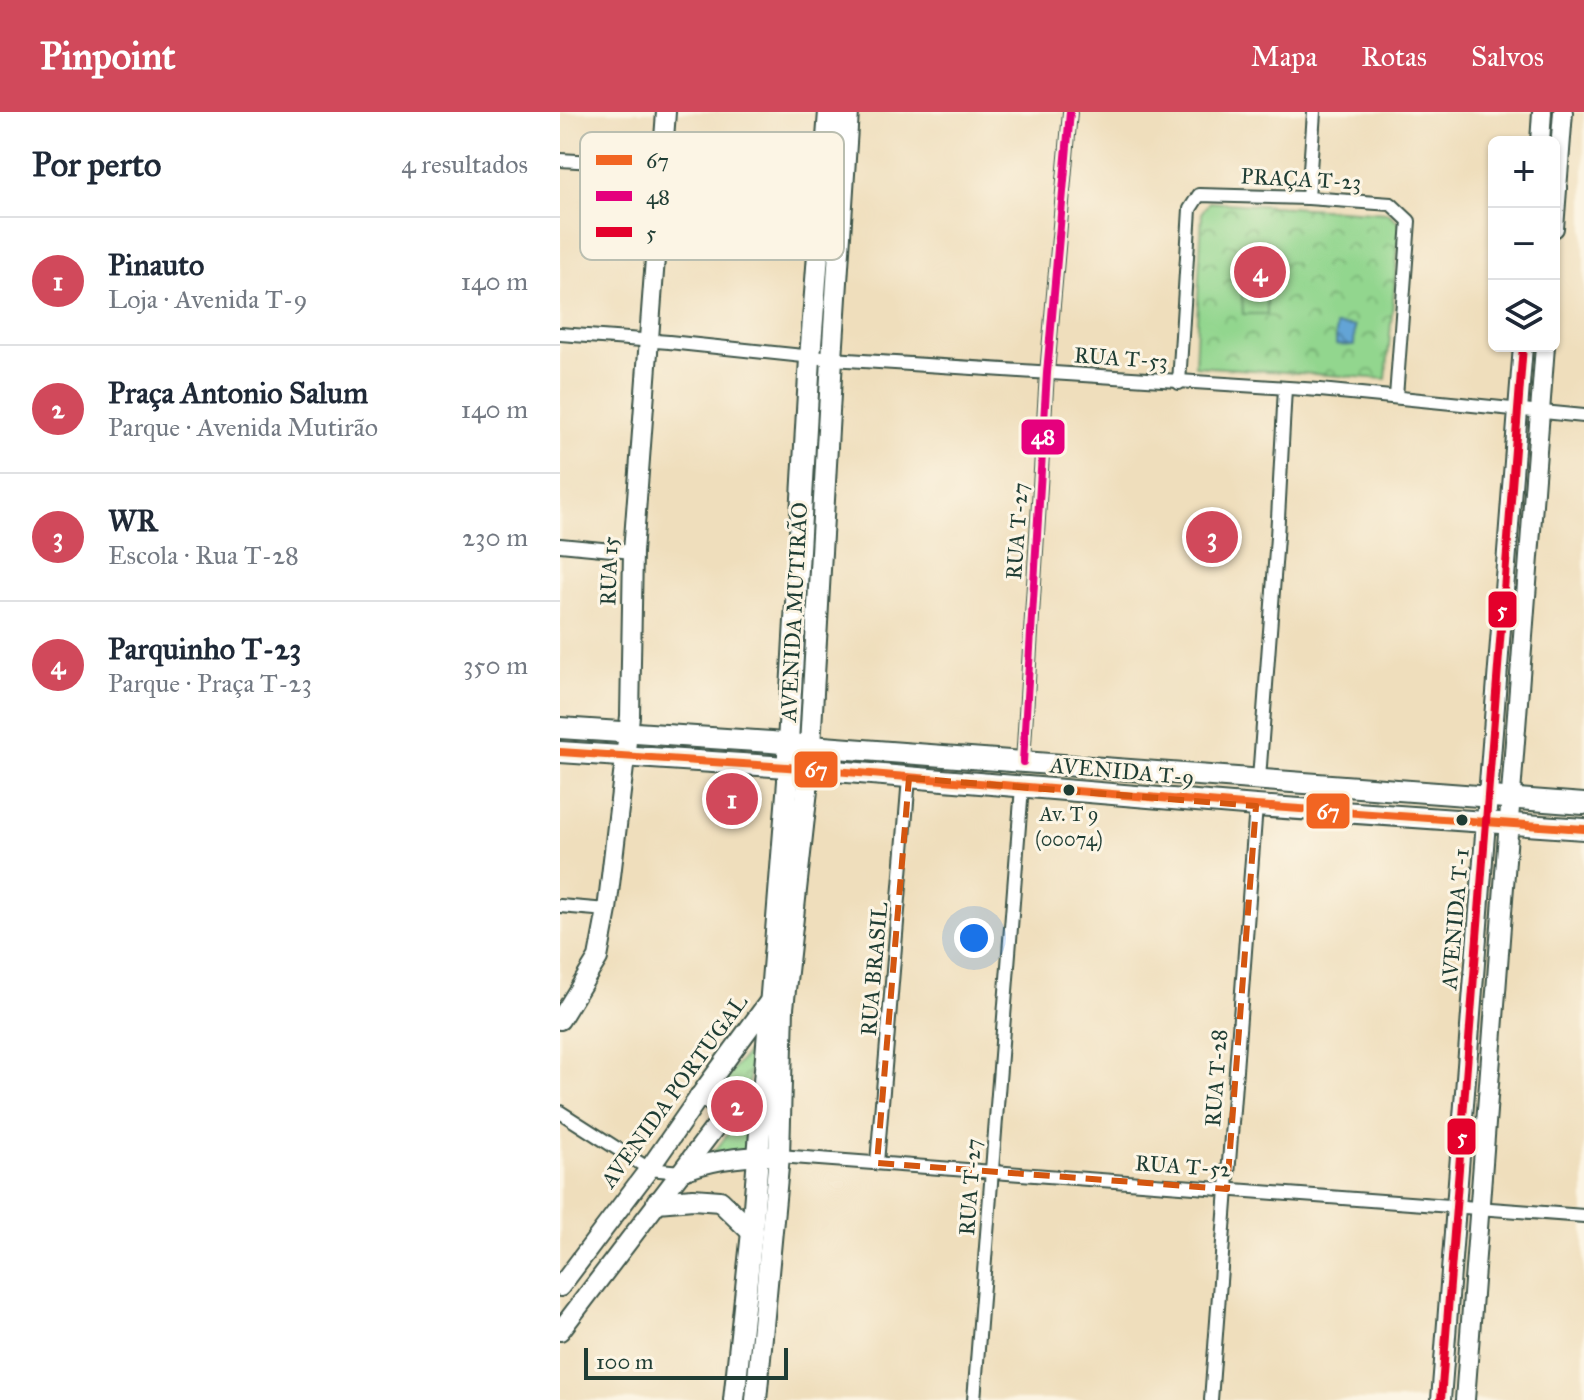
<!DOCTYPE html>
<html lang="pt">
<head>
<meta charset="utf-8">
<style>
	:root { --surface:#fff; --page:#f6f6f7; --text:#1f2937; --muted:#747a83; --line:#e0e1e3; --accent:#d1495b }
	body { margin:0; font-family:"IM FELL Great Primer",serif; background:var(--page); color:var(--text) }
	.controls { position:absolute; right:24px; top:24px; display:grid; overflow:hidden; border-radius:12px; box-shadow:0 2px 6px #0004 }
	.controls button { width:72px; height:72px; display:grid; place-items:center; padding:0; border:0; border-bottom:2px solid var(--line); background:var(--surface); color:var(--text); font:40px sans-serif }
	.scale { position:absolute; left:24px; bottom:20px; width:204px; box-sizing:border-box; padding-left:8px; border:4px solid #1f3d34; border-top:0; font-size:22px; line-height:28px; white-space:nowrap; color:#1f3d34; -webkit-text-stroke:6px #fcf5e5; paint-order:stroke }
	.you { position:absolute; left:414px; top:826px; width:28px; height:28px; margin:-20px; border:6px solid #fff; border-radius:50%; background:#1a73e8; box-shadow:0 0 0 12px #1a73e833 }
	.badge { display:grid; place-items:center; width:52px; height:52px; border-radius:50%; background:var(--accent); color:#fff; font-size:26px; font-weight:700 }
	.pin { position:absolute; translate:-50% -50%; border:4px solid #fff; box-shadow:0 2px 8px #0006 }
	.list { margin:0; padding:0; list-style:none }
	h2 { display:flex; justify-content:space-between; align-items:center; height:104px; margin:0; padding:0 32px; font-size:34px }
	h2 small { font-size:26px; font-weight:400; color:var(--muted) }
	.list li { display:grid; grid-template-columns:52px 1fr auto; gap:24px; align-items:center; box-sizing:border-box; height:128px; padding:0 32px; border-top:2px solid var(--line) }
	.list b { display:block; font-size:30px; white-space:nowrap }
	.list p { margin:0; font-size:26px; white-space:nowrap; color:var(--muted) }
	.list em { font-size:26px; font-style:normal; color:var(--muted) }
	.icon { flex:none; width:44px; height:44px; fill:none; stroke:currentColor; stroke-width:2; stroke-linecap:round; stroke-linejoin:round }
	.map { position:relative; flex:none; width:1024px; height:1288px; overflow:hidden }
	header { display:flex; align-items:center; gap:48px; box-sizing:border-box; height:112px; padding:0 40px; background:var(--accent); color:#fff }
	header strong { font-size:38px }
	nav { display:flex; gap:44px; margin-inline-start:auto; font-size:28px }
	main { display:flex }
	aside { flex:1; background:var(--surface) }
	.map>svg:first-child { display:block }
	.park { fill:url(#park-crowns); stroke:#588a61; stroke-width:2 }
	.pitch { fill:#92d68e; stroke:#588a61; stroke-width:2 }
	.water { fill:url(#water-waves); stroke:#417085; stroke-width:2 }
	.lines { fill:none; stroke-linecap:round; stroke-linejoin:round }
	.street-casing { stroke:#3e5548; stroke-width:16 }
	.secondary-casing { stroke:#3e5548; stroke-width:22 }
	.primary-casing { stroke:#3e5548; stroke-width:24 }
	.street { stroke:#fff; stroke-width:12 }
	.secondary { stroke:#fff; stroke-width:18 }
	.primary { stroke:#fff; stroke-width:20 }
	.bus-1-casing { stroke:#fcf5e5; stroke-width:14 }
	.bus-2-casing { stroke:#fcf5e5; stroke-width:14 }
	.bus-3-casing { stroke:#fcf5e5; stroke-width:14 }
	.bus-1 { stroke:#f26522; stroke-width:8 }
	.bus-2 { stroke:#e5007d; stroke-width:8 }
	.bus-3 { stroke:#e4002b; stroke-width:8 }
	.marked { fill:none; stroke:#d45610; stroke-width:6; stroke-dasharray:16 10; stroke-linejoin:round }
	.bus-dot { fill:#1f3d34; stroke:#fcf5e5; stroke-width:3 }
	.labels { text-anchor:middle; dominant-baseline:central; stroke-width:6; stroke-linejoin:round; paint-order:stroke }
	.bus-label { font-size:20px; fill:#1f3d34; stroke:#fcf5e5 }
	.street-label { font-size:22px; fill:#1f3d34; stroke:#fcf5e5 }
	.key { fill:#fcf5e5; stroke:#babeb0; stroke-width:2 }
	.key-label { font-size:22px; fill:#1f3d34 }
	.line-badge { stroke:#fcf5e5; stroke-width:3 }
	.badge-label { font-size:22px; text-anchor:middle; font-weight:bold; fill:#fff }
</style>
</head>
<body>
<header>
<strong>Pinpoint</strong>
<nav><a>Mapa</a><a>Rotas</a><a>Salvos</a></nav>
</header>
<main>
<aside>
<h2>Por perto<small>4 resultados</small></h2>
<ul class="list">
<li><span class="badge">1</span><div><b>Pinauto</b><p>Loja · Avenida T-9</p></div><em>140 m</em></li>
<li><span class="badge">2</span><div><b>Praça Antonio Salum</b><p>Parque · Avenida Mutirão</p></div><em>140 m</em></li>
<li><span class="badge">3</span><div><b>WR</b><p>Escola · Rua T-28</p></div><em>230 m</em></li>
<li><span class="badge">4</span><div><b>Parquinho T-23</b><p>Parque · Praça T-23</p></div><em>350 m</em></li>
</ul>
</aside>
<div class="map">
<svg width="1024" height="1288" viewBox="0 0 1024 1288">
	<defs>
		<pattern id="park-crowns" width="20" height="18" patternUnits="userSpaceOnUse" patternTransform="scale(2)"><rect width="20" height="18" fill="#92d68e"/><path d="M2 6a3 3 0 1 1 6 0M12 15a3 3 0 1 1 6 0" fill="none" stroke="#77af75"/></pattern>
		<pattern id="water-waves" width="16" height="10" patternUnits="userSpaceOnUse" patternTransform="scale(2)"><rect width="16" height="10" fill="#63a4d6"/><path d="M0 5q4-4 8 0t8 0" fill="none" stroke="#5187ae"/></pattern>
	</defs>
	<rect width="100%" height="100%" fill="#fcf5e5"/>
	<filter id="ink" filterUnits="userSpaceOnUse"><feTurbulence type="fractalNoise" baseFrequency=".0125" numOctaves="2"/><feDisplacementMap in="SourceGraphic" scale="16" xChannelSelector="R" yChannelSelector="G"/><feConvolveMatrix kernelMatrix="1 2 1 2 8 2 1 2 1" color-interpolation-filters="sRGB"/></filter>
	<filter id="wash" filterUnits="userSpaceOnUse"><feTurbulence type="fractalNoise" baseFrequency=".006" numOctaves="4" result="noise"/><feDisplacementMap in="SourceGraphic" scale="32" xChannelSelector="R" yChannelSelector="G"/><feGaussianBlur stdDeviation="1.8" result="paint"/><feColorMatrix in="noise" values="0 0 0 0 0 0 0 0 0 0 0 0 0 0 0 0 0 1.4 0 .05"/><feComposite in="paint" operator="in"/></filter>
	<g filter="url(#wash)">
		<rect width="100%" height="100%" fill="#efdebc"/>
		<g class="park">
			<polygon points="649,90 828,101 840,112 826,267 635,254 642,100"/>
			<path d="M 190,937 L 187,1043 L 145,1049 C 158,1035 181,1014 167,995 C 164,991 160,988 156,985 L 168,964 Z"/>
		</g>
		<polygon class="pitch" points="682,182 707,183 707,202 683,202"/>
		<polygon class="water" points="776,213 795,214 794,234 776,233"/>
	</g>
	<g filter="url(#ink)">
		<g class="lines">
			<g class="street-casing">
				<g id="street">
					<polyline points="0,48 101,54"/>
					<polyline points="748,86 754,0"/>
					<polyline points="0,222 109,230 272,247 760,278 1024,304"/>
					<polyline points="619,271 630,97 639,83 748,86 831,92 849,109 836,285"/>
					<polyline points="0,433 73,440"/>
					<polyline points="463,650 487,261 510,0"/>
					<polyline points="699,667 717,425 725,276"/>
					<polyline points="0,794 47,798"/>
					<polyline points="0,1000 89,1057 121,1060"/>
					<polyline points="219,1044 1024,1104"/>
					<polyline points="317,1051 349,666"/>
					<polyline points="414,1288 462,675"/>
					<polyline points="651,1288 696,694"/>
				</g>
			</g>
			<g class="secondary-casing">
				<g id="secondary">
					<polyline points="980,30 982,0"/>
					<polyline points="994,116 1003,0"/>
					<polyline points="0,908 38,846 47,798 70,604 73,440 106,0"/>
					<path d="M 121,1060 C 150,1048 181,1044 212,1044"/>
					<polyline points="0,1175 89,1057 146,975 210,888"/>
					<polyline points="0,1219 159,1010 161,999 148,987 139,984"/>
					<polyline points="881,1288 963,234"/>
					<polyline points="905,1288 985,234"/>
				</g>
			</g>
			<g class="primary-casing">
				<g id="primary">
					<polyline points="0,616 211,630 250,634 1024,692"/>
					<polyline points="0,640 227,655 696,694 1024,717"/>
					<polyline points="97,1090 133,1087 160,1089 192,1120"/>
					<polyline points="174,1288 192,1120 228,669 228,631 250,246 269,0"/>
					<polyline points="196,1288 219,1044 223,896 248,669 272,247 288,0"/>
				</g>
			</g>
			<use href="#street" class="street"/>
			<use href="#secondary" class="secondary"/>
			<use href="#primary" class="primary"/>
			<g class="bus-1-casing">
				<polyline id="bus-1" points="0,640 227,655 696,694 1024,717"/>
			</g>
			<g class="bus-2-casing">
				<polyline id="bus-2" points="463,650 487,261 510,0"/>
			</g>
			<g class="bus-3-casing">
				<polyline id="bus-3" points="881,1288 963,234"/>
			</g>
			<use href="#bus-1" class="bus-1"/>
			<use href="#bus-2" class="bus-2"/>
			<use href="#bus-3" class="bus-3"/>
		</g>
	</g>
	<path class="marked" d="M 349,666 L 696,694 L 667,1077 L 317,1051 Z"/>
	<g class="bus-dot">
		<circle cx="509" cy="678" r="7"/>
		<circle cx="902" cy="708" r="7"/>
	</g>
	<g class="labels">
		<g class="bus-label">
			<text x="509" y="702">Av. T 9<tspan x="509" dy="25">(00074)</tspan></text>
		</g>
		<g class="street-label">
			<text transform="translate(741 67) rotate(3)">PRAÇA T-23</text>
			<text transform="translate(561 246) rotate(4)">RUA T-53</text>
			<text transform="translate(457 419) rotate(-86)">RUA T-27</text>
			<text transform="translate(49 459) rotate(-88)">RUA 15</text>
			<text transform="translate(234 500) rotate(-87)">AVENIDA MUTIRÃO</text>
			<text transform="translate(562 659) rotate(5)">AVENIDA T-9</text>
			<text transform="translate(895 807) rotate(-85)">AVENIDA T-1</text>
			<text transform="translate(314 857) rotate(-85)">RUA BRASIL</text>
			<text transform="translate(656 966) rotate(-86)">RUA T-28</text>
			<text transform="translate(114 979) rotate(-54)">AVENIDA PORTUGAL</text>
			<text transform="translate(623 1054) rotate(4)">RUA T-52</text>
			<text transform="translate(410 1075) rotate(-86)">RUA T-27</text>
		</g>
	</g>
	<rect x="20" y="20" width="264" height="128" rx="12" class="key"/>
	<rect x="36" y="43" width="36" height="10" fill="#f26522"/>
	<rect x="36" y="79" width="36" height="10" fill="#e5007d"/>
	<rect x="36" y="115" width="36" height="10" fill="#e4002b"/>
	<g class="key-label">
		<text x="86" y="56">67</text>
		<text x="86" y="92">48</text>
		<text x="86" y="128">5</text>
	</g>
	<g class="line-badge">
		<rect x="460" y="306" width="46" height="38" rx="8" fill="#e5007d"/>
		<rect x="927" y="478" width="31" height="39" rx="8" fill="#e4002b"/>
		<rect x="233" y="638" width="46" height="39" rx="8" fill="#f26522"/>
		<rect x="745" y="680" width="46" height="38" rx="8" fill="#f26522"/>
		<rect x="886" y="1005" width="31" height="39" rx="8" fill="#e4002b"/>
	</g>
	<g class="badge-label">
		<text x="483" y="332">48</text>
		<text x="942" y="505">5</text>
		<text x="256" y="665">67</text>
		<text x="768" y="707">67</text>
		<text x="902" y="1032">5</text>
	</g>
</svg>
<div class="controls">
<button>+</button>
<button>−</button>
<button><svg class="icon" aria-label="layers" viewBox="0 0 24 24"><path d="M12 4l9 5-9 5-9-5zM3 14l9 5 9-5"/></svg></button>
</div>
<div class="scale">100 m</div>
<div class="you"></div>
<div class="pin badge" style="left:172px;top:687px">1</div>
<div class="pin badge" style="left:177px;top:994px">2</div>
<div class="pin badge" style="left:652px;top:425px">3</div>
<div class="pin badge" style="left:700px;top:160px">4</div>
</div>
</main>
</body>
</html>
